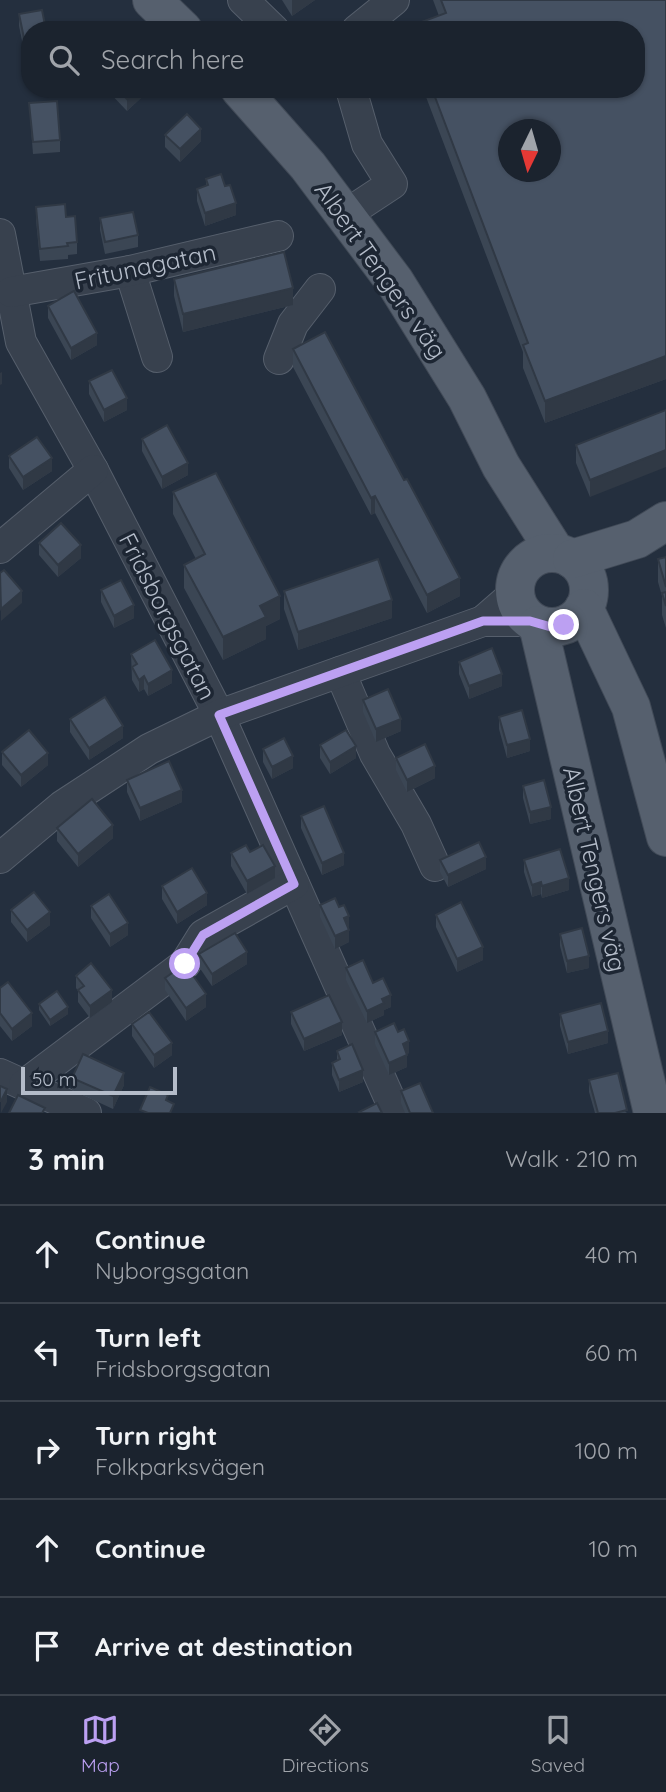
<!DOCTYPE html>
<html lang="en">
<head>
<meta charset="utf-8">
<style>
	:root { --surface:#1b232e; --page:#282f3a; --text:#f1f3f6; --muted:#a0a4aa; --line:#39404a; --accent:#bca0f2 }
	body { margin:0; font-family:Quicksand,sans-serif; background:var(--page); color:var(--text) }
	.compass { position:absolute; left:498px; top:119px; width:63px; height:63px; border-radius:50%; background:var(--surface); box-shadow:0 2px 5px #0004; rotate:185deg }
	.scale { position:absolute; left:21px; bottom:18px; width:156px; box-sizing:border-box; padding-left:7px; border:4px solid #b4bcc9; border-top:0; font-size:19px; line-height:24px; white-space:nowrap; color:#b4bcc9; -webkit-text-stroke:5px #1d2633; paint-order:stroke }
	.stop { position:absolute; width:21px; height:21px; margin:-16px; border:5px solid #bca0f2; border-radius:50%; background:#fff }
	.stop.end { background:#bca0f2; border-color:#fff; box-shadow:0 2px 7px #0008 }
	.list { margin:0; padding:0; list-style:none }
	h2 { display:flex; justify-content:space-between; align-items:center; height:91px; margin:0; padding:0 28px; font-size:30px }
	h2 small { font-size:23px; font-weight:400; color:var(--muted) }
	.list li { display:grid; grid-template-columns:46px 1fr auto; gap:21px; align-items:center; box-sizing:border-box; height:98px; padding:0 28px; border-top:2px solid var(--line) }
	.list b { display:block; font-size:26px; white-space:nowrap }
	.list p { margin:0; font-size:23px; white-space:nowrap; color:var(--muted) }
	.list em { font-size:23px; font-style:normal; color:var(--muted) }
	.icon { flex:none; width:38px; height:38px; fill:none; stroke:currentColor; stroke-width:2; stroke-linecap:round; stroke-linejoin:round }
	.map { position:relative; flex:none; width:666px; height:1113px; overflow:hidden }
	.search { position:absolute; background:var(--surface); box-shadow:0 2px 5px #0004; left:21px; right:21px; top:21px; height:77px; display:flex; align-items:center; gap:18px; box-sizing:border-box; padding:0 24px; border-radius:28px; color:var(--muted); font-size:26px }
	.sheet { height:581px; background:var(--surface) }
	nav { display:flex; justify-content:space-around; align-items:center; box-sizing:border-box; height:98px; border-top:2px solid var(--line); background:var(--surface); font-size:19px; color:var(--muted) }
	nav a { display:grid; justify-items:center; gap:4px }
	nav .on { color:var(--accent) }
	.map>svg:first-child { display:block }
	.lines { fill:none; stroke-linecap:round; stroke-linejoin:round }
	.minor-casing { stroke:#565f6c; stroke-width:32 }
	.major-casing { stroke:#414a57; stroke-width:40 }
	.minor { stroke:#38414e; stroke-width:30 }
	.major { stroke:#56606e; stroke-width:38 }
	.wall { fill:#3b4654 }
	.shaded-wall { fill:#303945 }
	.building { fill:#455162; stroke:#303945; stroke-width:2; fill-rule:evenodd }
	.route { stroke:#bca0f2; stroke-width:9 }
	.labels { text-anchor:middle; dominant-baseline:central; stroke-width:7; stroke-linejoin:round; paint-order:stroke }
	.street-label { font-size:24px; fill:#b4bcc9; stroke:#1d2633 }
</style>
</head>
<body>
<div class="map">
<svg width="666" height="1113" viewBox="0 0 666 1113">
	<rect width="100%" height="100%" fill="#242f3e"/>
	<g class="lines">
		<g class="minor-casing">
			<g id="minor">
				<polyline points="243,0 274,30"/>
				<polyline points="357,30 394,0"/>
				<polyline points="345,215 392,184 367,144 351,89"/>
				<polyline points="0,234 21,342 93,470 219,715 396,1113"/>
				<polyline points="130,271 157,357"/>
				<polyline points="11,292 130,271 278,236"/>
				<polyline points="279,359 293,324 320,289"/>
				<polyline points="0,548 93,470"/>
				<polyline points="483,621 514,594"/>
				<polyline points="340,672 375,754 416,824 435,866"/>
				<polyline points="0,858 62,806 149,749 219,715 483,621 530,621"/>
				<polyline points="0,1074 86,1113"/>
				<polyline points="24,1085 185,964 203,935 294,884"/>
			</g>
		</g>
		<g class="major-casing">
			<g id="major">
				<polyline points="152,0 183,30"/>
				<polyline points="240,89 308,166 395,282 467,398 501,466 556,553"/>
				<circle cx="552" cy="590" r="37"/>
				<polyline points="572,559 637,539 666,521"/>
				<polyline points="584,608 631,707 666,837"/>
				<polyline points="538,625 653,1113"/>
			</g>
		</g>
		<use href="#minor" class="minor"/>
		<use href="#major" class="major"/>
	</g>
	<g class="wall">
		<polygon points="282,0 315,0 292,16"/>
		<polygon points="433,0 666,0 666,379 545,423 523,368 523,352 423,89 636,89 636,30 408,30 408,27 439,16"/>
		<polygon points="19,14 30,30 30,55 25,56 19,26"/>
		<polygon points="106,89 143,89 143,96 127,111"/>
		<polygon points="29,103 60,140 60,152 33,154"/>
		<polygon points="165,135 201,141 180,162 165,147"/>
		<polygon points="206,179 236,215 205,226 197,201 197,189 206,186"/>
		<polygon points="36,207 66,217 77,242 77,254 68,255 68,259 40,261 36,220"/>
		<polygon points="100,218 138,235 138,247 105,254 100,230"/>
		<polygon points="174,279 293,305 183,332 174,296"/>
		<polygon points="48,306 97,345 71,360 48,318"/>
		<polygon points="293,349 460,596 427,613 375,513 371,515 293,367"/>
		<polygon points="89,381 127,410 104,422 89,394"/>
		<polygon points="666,410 590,497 576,463 576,445"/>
		<polygon points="142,439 188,475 162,489 142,451"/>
		<polygon points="9,456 52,471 23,490 9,468"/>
		<polygon points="173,492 280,619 266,626 266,639 223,660 184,588 184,565 196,559 173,514"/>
		<polygon points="39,543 81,558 58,577 39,555"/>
		<polygon points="666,557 666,628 662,615 662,596 658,582 658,559"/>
		<polygon points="101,590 134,618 114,628 101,602"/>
		<polygon points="284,591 392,618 298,650 284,609"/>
		<polygon points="131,654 172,683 148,696 144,689 139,692 132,680"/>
		<polygon points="459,662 502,686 469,699 459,674"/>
		<polygon points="363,700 401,731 376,742 363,712"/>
		<polygon points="499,717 530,751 507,758 499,729"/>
		<polygon points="70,719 123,738 89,760 70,732"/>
		<polygon points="320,745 356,758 330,774 320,758"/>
		<polygon points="263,749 293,768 272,779 263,762"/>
		<polygon points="2,752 48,765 21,787 2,765"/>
		<polygon points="396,758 435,778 407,792 396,770"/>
		<polygon points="127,780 182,802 140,821 127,792"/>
		<polygon points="523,786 551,819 530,824 523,798"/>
		<polygon points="301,816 344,865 322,875 301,828"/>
		<polygon points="57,828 113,838 78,867 57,841"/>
		<polygon points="250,852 275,878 247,894 231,866 231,853"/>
		<polygon points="440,860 486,869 448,887 440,872"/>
		<polygon points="524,860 569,890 542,898 541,894 532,897 524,872"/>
		<polygon points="162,886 207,905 177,924 162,899"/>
		<polygon points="320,905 339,907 349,916 349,942 335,949 320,917"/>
		<polygon points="91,906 128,935 110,947 91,918"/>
		<polygon points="11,910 50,925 27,942 11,922"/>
		<polygon points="436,915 483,960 457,972 436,927"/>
		<polygon points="560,934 589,968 567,973 560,946"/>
		<polygon points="199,954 247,964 212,986 199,967"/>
		<polygon points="346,968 391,1007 384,1010 384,1015 367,1023 346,980"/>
		<polygon points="76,976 112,1002 90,1018 78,1002 78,991 76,988"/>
		<polygon points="165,978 206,1007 186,1021 165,990"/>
		<polygon points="0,988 32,1026 12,1041 0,1026"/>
		<polygon points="39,1004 68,1014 50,1026 39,1010"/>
		<polygon points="291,1012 342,1035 304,1051 291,1024"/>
		<polygon points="560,1014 608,1043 568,1054 560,1026"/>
		<polygon points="132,1024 172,1055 154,1068 132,1036"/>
		<polygon points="375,1032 409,1053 407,1054 407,1067 389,1075 375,1044"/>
		<polygon points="337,1051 363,1082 339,1092 332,1075 332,1063 337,1061"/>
		<polygon points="72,1078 124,1085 113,1109 72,1090"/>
		<polygon points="589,1080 627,1113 595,1113 589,1092"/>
		<polygon points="401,1091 433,1113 405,1113 401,1103"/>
	</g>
	<g class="shaded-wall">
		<polygon points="292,0 315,0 292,16"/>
		<polygon points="137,89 143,89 143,96 127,111 127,99"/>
		<polygon points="201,129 201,141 180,162 180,149"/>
		<polygon points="236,203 236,215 205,226 205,213"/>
		<polygon points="293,288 293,305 183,332 183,314"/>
		<polygon points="97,333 97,345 71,360 71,348"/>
		<polygon points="666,356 666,379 545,423 545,401"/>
		<polygon points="2,372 2,384 0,385 0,373"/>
		<polygon points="127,398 127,410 104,422 104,410"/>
		<polygon points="666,450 666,467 590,497 590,480"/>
		<polygon points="52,458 52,471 23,490 23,477"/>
		<polygon points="188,463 188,475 162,489 162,477"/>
		<polygon points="375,496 375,513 371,515 371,498"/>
		<polygon points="81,545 81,558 58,577 58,565"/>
		<polygon points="460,578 460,596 427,613 427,595"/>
		<polygon points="22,591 22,603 1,621 1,609"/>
		<polygon points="280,596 280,619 266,626 266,639 223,660 223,637 260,606"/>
		<polygon points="392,600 392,618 298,650 298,632"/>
		<polygon points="134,605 134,618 114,628 114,616"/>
		<polygon points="172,670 172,683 148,696 148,684"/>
		<polygon points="502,674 502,686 469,699 469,686"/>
		<polygon points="144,676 144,689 139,692 139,680"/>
		<polygon points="401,719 401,731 376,742 376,729"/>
		<polygon points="123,726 123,738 89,760 89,748"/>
		<polygon points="530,739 530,751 507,758 507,745"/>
		<polygon points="356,746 356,758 330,774 330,762"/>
		<polygon points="48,753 48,765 21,787 21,775"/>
		<polygon points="293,756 293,768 272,779 272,767"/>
		<polygon points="435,766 435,778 407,792 407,780"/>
		<polygon points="182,790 182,802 140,821 140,808"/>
		<polygon points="551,807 551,819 530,824 530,812"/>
		<polygon points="113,825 113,838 78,867 78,854"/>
		<polygon points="344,853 344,865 322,875 322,863"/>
		<polygon points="486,857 486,869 448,887 448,875"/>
		<polygon points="275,866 275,878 247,894 247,881"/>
		<polygon points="569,878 569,890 542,898 542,886"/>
		<polygon points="541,882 541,894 532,897 532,885"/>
		<polygon points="207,893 207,905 177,924 177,912"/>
		<polygon points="50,912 50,925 27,942 27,930"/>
		<polygon points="349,916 349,929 344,918"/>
		<polygon points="128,923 128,935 110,947 110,934"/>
		<polygon points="349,930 349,942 335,949 335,936"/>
		<polygon points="483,947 483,960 457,972 457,959"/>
		<polygon points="247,952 247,964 212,986 212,974"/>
		<polygon points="589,956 589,968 567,973 567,961"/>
		<polygon points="112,990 112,1002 90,1018 90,1006"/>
		<polygon points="206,994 206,1007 186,1021 186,1008"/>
		<polygon points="391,995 391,1007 384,1010 384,1015 367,1023 367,1011 382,999"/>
		<polygon points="68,1007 68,1014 50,1026 50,1020"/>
		<polygon points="32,1013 32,1026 12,1041 12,1029"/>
		<polygon points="342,1022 342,1035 304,1051 304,1039"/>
		<polygon points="608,1031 608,1043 568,1054 568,1042"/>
		<polygon points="409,1041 409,1053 403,1057 403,1044"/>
		<polygon points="172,1043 172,1055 154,1068 154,1055"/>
		<polygon points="407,1055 407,1067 389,1075 389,1063"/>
		<polygon points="363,1070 363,1082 339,1092 339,1080"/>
		<polygon points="124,1073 124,1085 113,1109 113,1096"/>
		<polygon points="7,1089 7,1102 1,1113 1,1101"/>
	</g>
	<g class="building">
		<path d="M 441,0 L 666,0 L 666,356 L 545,401 L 523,345 L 528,343 L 432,89 L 636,89 L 636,30 L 409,30 L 408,27 L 446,13 ZM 508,130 L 550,130 L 550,172 L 508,172 Z"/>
		<polygon points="42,10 46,30 30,30 30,42 25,43 19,14"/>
		<polygon points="118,89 137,89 127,99"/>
		<polygon points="57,101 60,140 33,142 29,103"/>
		<polygon points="187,114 201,129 180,149 165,135"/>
		<polygon points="221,174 225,186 230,185 236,203 205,213 197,189 208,185 206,179"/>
		<polygon points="65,204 66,217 75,216 77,242 67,243 68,246 40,249 36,207"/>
		<polygon points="133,212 138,235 105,242 100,218"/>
		<polygon points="284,252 293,288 183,314 174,279"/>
		<polygon points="74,291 97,333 71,348 48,306"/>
		<polygon points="325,332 404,480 407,479 460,578 427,595 375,496 371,498 293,349"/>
		<polygon points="112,370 127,398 104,410 89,381"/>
		<polygon points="666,410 666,450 590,480 576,445"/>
		<polygon points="167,425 188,463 162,477 142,439"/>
		<polygon points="37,437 52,458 23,477 9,456"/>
		<polygon points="216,473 280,596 260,606 266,617 223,637 184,565 205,554 173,492"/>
		<polygon points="61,523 81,545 58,565 39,543"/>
		<polygon points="666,557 666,587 658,559"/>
		<polygon points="378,559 392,600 298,632 284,591"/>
		<polygon points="4,570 22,591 1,609 0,573"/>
		<polygon points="121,580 134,605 114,616 101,590"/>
		<polygon points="666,592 666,606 662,593"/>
		<polygon points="155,640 172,670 148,684 144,676 139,680 132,667 137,664 131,654"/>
		<polygon points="492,648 502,674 469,686 459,662"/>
		<polygon points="388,689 401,719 376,729 363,700"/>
		<polygon points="105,697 123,726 89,748 70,719"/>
		<polygon points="522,710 530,739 507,745 499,717"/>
		<polygon points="29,730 48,753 21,775 2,752"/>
		<polygon points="346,730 356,746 330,762 320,745"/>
		<polygon points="284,738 293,756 272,767 263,749"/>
		<polygon points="425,744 435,766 407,780 396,758"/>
		<polygon points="169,761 182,790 140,808 127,780"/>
		<polygon points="544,780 551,807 530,812 523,786"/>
		<polygon points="92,799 113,825 78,854 57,828"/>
		<polygon points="324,806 344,853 322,863 301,816"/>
		<polygon points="479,842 486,857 448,875 440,860"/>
		<polygon points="246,845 250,852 263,845 275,866 247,881 231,853"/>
		<polygon points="560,849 569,878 542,886 541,882 532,885 524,860"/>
		<polygon points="192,868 207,893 177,912 162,886"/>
		<polygon points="34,892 50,912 27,930 11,910"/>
		<polygon points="109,894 128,923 110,934 91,906"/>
		<polygon points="335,898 339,907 344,905 349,916 344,918 349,930 335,936 320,905"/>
		<polygon points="461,902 483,947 457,959 436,915"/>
		<polygon points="582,928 589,956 567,961 560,934"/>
		<polygon points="235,933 247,952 212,974 199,954"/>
		<polygon points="363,960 373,983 383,978 391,995 382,999 384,1003 367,1011 346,968"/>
		<polygon points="91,963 112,990 90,1006 78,990 84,986 76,976"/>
		<polygon points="185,964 206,994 186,1008 165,978"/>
		<polygon points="8,982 32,1013 12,1029 0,1013 0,988"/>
		<polygon points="57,991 68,1007 50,1020 39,1004"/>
		<polygon points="329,995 342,1022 304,1039 291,1012"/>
		<polygon points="601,1003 608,1031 568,1042 560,1014"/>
		<polygon points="149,1012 172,1043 154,1055 132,1024"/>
		<polygon points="394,1023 398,1032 404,1029 409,1041 403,1044 407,1055 389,1063 375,1032"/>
		<polygon points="352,1044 363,1070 339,1080 332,1063 340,1059 337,1051"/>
		<polygon points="83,1054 124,1073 113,1096 72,1078"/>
		<polygon points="618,1073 627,1110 615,1113 598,1113 589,1080"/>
		<polygon points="420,1083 433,1113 410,1113 401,1091"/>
		<polygon points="0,1086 7,1089 1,1101 0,1101"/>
		<polygon points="150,1087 168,1095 166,1100 174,1104 170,1113 148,1113 140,1110"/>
		<polygon points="18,1095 45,1108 42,1113 9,1113"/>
		<polygon points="377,1103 382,1113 360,1113 359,1112"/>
	</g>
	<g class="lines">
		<polyline class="route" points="185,964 203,935 294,884 219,715 483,621 530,621 551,627 564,625"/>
	</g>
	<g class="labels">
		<g class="street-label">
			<text transform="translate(145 266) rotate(-12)">Fritunagatan</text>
			<text transform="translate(381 270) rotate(55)">Albert Tengers väg</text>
			<text transform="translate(168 616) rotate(63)">Fridsborgsgatan</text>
			<text transform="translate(595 869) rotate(77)">Albert Tengers väg</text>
		</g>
	</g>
</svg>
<svg class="compass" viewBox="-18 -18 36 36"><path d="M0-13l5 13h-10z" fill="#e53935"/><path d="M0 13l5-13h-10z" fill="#a0a4aa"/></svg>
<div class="scale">50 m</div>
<div class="stop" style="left:185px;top:964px"></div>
<div class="stop end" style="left:564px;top:625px"></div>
<div class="search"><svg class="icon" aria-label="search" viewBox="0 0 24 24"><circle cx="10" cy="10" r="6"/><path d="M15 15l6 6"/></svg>Search here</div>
</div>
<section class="sheet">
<h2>3 min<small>Walk · 210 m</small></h2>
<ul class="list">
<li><svg class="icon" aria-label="ahead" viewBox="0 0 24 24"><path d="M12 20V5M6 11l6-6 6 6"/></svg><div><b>Continue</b><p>Nyborgsgatan</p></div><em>40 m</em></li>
<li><svg class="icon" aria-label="left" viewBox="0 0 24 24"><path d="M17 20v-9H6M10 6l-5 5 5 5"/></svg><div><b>Turn left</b><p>Fridsborgsgatan</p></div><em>60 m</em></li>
<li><svg class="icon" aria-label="right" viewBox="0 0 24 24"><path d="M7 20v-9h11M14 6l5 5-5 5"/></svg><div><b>Turn right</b><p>Folkparksvägen</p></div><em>100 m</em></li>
<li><svg class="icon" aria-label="ahead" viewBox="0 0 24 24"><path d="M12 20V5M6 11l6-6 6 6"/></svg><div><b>Continue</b></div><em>10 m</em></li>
<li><svg class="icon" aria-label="arrive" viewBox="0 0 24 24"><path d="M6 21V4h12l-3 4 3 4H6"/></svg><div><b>Arrive at destination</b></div></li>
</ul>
</section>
<nav>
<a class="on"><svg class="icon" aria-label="map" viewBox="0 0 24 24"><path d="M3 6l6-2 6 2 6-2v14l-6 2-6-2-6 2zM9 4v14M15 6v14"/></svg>Map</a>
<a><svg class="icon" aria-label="directions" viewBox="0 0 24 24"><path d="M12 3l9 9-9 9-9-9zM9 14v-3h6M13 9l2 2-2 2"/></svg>Directions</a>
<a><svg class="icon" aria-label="saved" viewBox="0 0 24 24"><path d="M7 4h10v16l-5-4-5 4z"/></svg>Saved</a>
</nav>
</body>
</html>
